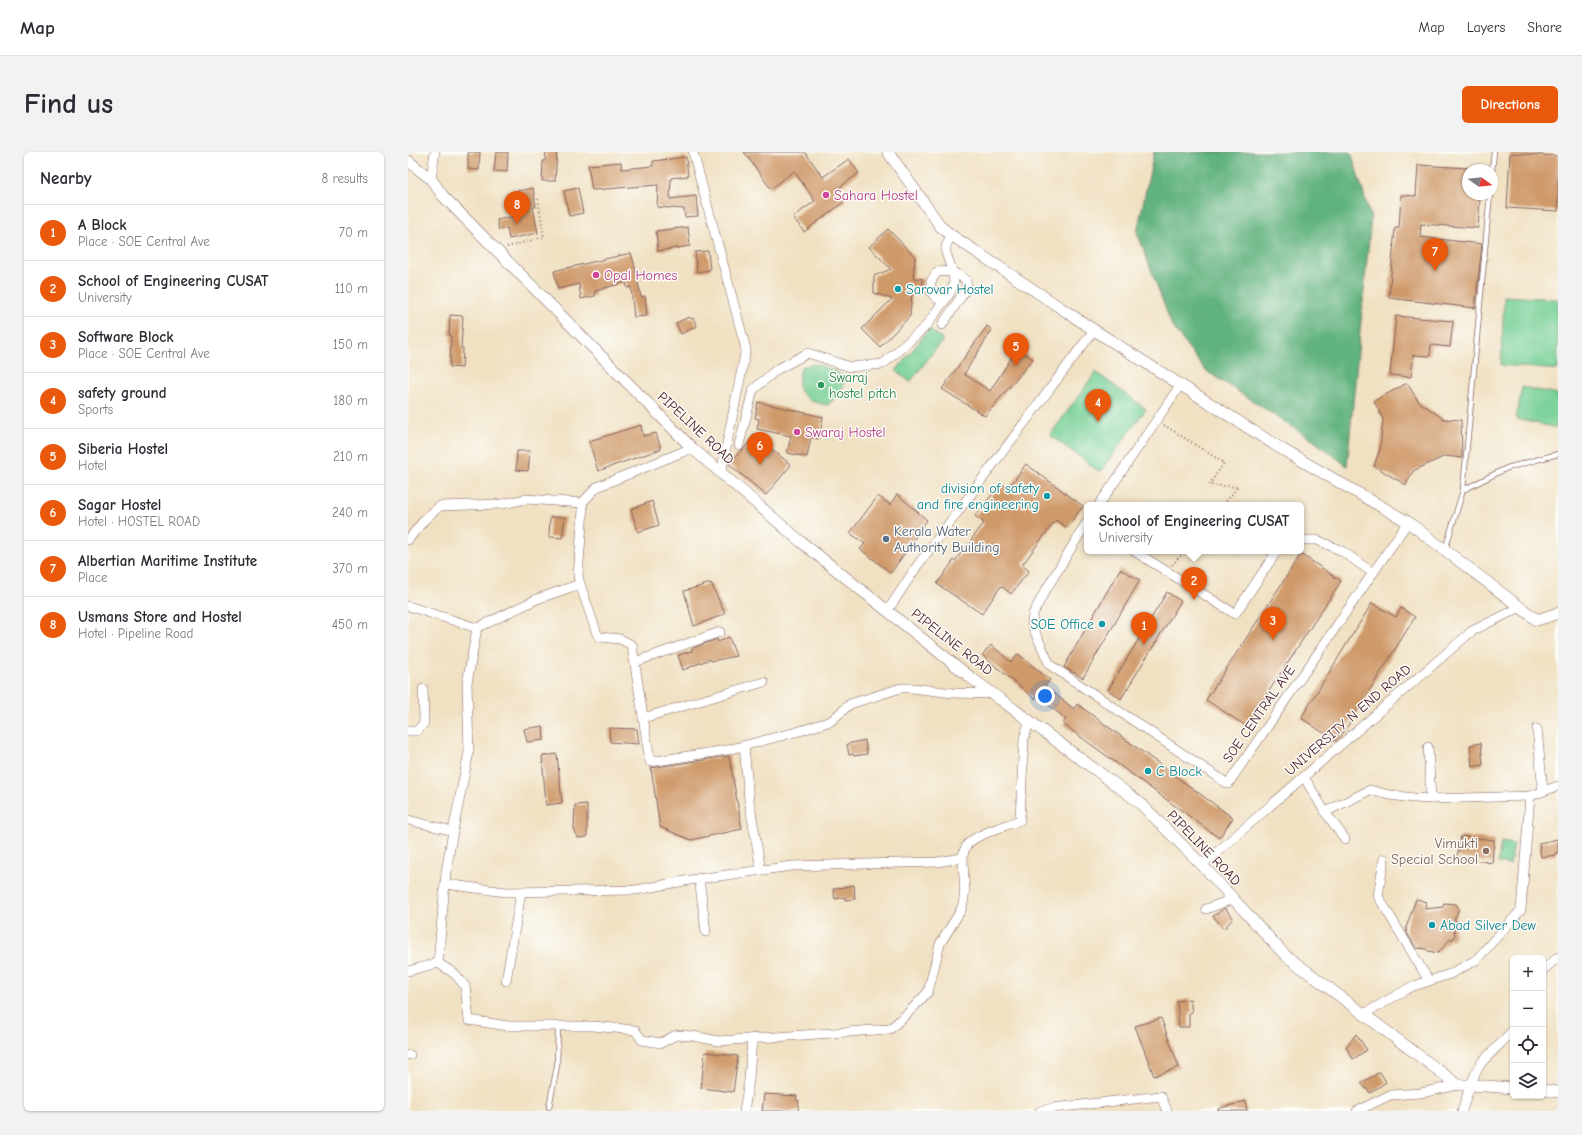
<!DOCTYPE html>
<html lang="en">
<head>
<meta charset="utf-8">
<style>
	:root { --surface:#fff; --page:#f2f2f3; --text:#2b2b33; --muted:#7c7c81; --line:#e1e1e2; --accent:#ea580c }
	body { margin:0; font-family:"Comic Neue",sans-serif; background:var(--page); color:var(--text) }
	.controls { position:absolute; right:12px; bottom:12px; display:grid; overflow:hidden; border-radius:6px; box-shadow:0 1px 3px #0004 }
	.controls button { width:36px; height:36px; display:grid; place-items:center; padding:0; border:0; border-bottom:1px solid var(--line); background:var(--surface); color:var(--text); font:20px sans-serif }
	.compass { position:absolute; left:1054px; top:12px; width:36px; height:36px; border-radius:50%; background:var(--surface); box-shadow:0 1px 3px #0004; rotate:104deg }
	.you { position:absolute; left:637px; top:544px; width:14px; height:14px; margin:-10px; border:3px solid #fff; border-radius:50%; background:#1a73e8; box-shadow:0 0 0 6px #1a73e833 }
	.badge { display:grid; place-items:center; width:26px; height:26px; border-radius:50%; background:var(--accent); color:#fff; font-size:13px; font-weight:700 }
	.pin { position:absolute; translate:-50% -33px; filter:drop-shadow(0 1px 2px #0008) }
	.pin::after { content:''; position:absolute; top:21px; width:14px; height:12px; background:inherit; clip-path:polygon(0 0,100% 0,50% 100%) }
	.popup { position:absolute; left:676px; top:350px; width:220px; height:52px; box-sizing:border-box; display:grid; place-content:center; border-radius:6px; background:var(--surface); filter:drop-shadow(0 1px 3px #0005); font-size:13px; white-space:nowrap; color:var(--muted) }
	.popup b { font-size:15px; color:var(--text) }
	.popup::after { content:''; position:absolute; left:50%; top:100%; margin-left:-8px; border:8px solid transparent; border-top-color:var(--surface) }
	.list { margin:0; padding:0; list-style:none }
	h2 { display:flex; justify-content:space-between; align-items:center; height:52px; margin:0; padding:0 16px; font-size:17px }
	h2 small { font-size:13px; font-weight:400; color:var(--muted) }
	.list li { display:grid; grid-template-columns:26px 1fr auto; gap:12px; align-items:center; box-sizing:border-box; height:56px; padding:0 16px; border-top:1px solid var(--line) }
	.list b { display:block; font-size:15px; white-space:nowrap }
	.list p { margin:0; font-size:13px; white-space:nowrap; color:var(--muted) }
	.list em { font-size:13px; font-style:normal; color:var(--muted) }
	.icon { flex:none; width:22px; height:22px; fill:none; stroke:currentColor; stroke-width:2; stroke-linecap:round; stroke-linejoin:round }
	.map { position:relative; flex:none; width:1150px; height:959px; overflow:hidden; border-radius:6px }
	header { display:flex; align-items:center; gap:24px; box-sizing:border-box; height:56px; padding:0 20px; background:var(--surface); border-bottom:1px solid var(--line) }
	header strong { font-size:19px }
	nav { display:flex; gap:22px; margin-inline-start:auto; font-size:14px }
	.intro { display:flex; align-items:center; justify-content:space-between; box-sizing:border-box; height:96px; padding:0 24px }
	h1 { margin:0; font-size:28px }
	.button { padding:10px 18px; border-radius:6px; background:var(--accent); color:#fff; font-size:14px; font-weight:700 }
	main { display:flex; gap:24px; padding:0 24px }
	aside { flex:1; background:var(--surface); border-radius:6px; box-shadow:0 1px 3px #0004 }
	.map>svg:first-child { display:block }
	.green { fill:#75cf95; stroke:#607760 }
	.forest { fill:#60b27e; stroke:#556854 }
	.building { fill:#cf9a6b }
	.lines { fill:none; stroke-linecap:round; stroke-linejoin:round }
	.service-casing { stroke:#846360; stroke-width:6 }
	.minor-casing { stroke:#846360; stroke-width:10 }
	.tertiary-casing { stroke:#846360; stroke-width:12 }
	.path { stroke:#846360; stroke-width:2; stroke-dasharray:1 3; stroke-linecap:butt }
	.service { stroke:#fff; stroke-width:4.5 }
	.minor { stroke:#fff; stroke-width:9 }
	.tertiary { stroke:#fff; stroke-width:11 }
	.hotel-dot { fill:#d1479c; stroke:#fdfcf7; stroke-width:1.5 }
	.culture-dot { fill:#0f9aa8; stroke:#fdfcf7; stroke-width:1.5 }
	.leisure-dot { fill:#2e9e5b; stroke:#fdfcf7; stroke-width:1.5 }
	.service-dot { fill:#5c6f8a; stroke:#fdfcf7; stroke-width:1.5 }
	.education-dot { fill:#8d6e63; stroke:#fdfcf7; stroke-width:1.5 }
	.labels { text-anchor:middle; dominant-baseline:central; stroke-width:3; stroke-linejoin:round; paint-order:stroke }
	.hotel-label { font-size:14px; fill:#b23c85; stroke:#fdfcf7; text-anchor:start }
	.culture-label { font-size:14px; fill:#0d838f; stroke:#fdfcf7; text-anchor:start }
	.leisure-label { font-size:14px; fill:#27864d; stroke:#fdfcf7; text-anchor:start }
	.street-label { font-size:14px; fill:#4a1f2b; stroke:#fdfcf7 }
	.service-label { font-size:14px; fill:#4e5e75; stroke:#fdfcf7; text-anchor:start }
	.education-label { font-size:14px; fill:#785e54; stroke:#fdfcf7; text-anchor:end }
</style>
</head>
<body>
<header>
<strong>Map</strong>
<nav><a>Map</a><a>Layers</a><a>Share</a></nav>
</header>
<div class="intro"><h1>Find us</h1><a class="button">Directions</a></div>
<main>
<aside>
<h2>Nearby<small>8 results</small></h2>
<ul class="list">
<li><span class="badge">1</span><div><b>A Block</b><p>Place · SOE Central Ave</p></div><em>70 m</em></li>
<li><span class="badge">2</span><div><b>School of Engineering CUSAT</b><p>University</p></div><em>110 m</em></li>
<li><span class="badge">3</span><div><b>Software Block</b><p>Place · SOE Central Ave</p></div><em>150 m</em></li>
<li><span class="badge">4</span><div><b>safety ground</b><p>Sports</p></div><em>180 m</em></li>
<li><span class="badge">5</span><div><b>Siberia Hostel</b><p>Hotel</p></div><em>210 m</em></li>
<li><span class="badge">6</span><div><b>Sagar Hostel</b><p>Hotel · HOSTEL ROAD</p></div><em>240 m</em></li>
<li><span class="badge">7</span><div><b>Albertian Maritime Institute</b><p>Place</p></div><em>370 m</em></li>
<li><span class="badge">8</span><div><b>Usmans Store and Hostel</b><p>Hotel · Pipeline Road</p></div><em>450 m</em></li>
</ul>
</aside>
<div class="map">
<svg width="1150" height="959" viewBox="0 0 1150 959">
	<rect width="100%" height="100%" fill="#fdfcf7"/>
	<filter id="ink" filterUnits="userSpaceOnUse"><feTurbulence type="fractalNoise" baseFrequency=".025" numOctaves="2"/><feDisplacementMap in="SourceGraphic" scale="8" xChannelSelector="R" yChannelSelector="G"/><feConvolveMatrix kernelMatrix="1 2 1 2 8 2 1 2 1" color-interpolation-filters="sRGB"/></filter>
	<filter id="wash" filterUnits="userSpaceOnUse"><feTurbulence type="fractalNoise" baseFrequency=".012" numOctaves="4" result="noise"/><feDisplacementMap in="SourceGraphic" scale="16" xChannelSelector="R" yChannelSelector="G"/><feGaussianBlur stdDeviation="0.9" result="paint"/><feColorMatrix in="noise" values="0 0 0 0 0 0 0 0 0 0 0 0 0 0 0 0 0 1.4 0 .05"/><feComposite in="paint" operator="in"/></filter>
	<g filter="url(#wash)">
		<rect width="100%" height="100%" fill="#f0e1c3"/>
		<g class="green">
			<polygon points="1096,144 1150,147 1150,218 1093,213"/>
			<polygon points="521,177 535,188 502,230 488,219"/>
			<path d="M 404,212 C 415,213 427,218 436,225 C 437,237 429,246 419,253 L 403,249 L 393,241 L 390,234 L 393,215 Z"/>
			<polygon points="688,220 738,257 692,320 642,283"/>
			<polygon points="1114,235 1150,242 1150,276 1108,267"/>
			<polygon points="1093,690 1106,692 1102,713 1090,711"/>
		</g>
		<polygon class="forest" points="746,0 943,0 963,66 939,314 906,289 797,218 764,174 729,80"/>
		<g id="blocks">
			<g class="building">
				<polygon points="60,0 72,0 71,18 60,17"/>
				<polygon points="88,0 100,0 99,20 86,19"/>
				<polygon points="138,0 149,0 147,29 134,29 135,9 137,9"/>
				<polygon points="336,0 397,0 415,25 441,7 451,21 428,38 437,49 396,80 385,65 407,49 386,19 363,37"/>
				<polygon points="1102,1 1150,4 1150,59 1099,56"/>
				<polygon points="278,5 280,24 263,26 262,47 288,44 290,64 277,65 276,57 249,55 250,33 184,38 180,13 213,10 214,17 245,14 245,9"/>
				<polygon points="1010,13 1060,16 1060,42 1071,42 1070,48 1072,48 1070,76 1013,72 1012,85 1074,92 1067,156 981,146 987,76 991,76 993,43 1008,44"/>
				<polygon points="125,36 128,55 125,55 130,81 101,87 99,76 91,78 89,68 112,63 109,39"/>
				<polygon points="170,36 175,61 161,64 156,39"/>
				<polygon points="280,75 282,94 250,99 248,79"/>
				<polygon points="480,77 507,105 505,126 515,127 514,142 504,141 502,164 472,195 454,177 484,147 466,141 466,124 483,117 461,95"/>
				<polygon points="300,99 302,118 289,120 287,100"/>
				<polygon points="223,101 226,111 233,145 237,144 239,164 226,165 223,135 219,136 218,130 187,139 187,144 173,147 171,132 150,137 146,119"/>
				<polygon points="42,163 55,164 53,196 55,196 54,216 42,215 43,183 41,183"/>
				<polygon points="988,164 1045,169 1042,195 1023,193 1022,204 1005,203 1003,225 982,223"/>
				<polygon points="281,165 283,167 285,166 289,174 273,182 268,171"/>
				<polygon points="579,174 584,178 556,222 582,239 609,197 625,207 577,264 534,237"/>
				<polygon points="999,231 1011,250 1036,267 1053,268 1054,306 1037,304 1005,319 998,333 966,314 972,297 975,267 966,249"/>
				<polygon points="350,250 415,265 411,287 403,285 399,305 379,301 383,284 349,277 351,267 347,266"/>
				<polygon points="233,273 235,284 248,281 253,297 190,319 181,289"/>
				<polygon points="346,282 383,313 358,343 321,312 332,299 336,297"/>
				<polygon points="109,299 122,299 120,319 108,318"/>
				<polygon points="618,312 675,354 659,376 648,368 614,413 621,419 603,442 593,434 574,462 529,432 546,408 547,409 576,371 567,364 593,331 600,337"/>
				<polygon points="489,342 519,368 483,421 452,397 457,392 442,381 470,344 482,353"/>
				<polygon points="244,349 251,373 230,380 223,357"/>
				<polygon points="142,365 157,365 154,386 141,385"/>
				<polygon points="893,402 933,429 838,574 798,548"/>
				<polygon points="712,417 732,428 675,526 656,515"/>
				<polygon points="303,431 317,462 286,474 276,439"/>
				<polygon points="759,440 773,449 713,547 700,538"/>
				<polygon points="964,451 988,465 993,456 1007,465 934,583 928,589 893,566"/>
				<polygon points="321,485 328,504 303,509 302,507 275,518 270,503 284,499 283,497 309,487 310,490"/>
				<polygon points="583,493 603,510 610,502 642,528 637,534 666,557 669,552 825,666 811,686 655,572 658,567 629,544 627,547 574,503"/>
				<polygon points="135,574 136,588 119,590 116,577"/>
				<polygon points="201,576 229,577 231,592 202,590"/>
				<polygon points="457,588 459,602 446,604 445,602 441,603 439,592"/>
				<polygon points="1073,591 1075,613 1064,615 1062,593"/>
				<polygon points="149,602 154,651 138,653 134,604"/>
				<polygon points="321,604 334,677 283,688 252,675 243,616"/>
				<polygon points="179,652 179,685 170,686 166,677 167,653"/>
				<polygon points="1053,684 1086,688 1084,711 1049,705"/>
				<polygon points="1150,687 1150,700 1147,701 1148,703 1133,705 1131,691"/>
				<polygon points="446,733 447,747 437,748 437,745 427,747 425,737"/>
				<polygon points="1008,747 1018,750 1017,757 1035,755 1036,751 1048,752 1051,757 1046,768 1049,769 1046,779 1047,783 1045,787 1042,787 1030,801 1020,799 1018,797 1012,796 1009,797 999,781 998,776"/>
				<polygon points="817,756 825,766 816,777 805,764"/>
				<polygon points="782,847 784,860 781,861 781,875 771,875 769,849"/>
				<polygon points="753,866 771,915 746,924 727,874"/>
				<polygon points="948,882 959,898 945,907 938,895"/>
				<polygon points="297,900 330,904 325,940 293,936"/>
				<polygon points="972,920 978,930 962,941 953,931"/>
				<polygon points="356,942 389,944 388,948 391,949 390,959 354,959"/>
				<polygon points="837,949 839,959 810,959 810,957"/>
			</g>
		</g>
	</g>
	<g filter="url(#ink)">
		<use href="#blocks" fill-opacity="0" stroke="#846360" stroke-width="1"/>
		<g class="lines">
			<g class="service-casing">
				<g id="service">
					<polyline points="1084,19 1086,0"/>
					<polyline points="1055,338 1099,316 1150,302"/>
					<polyline points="1037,398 1055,338 1082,42"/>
					<polyline points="141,955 149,914 150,875"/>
				</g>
			</g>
			<g class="minor-casing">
				<g id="minor">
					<polyline points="285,0 338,197 313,321"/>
					<polyline points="23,27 27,0"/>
					<path d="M 534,173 L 559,136 L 558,128 C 549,121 541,118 529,120 L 523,129 L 523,140 L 528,146 L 537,148"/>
					<polyline points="331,293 345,238 368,218 400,201 442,215 475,212 517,175 542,141 546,131 545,121 538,101 538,94 543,83"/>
					<polyline points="174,351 175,358 170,424 172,432 189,482 192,485 212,487 224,493 242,610 319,598 392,579 423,569 442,552 493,536 504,536 545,541 586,542"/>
					<polyline points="691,353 773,232"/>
					<polyline points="679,370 636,441 625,462 624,471 626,478 642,513 820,632 1000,370"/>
					<polyline points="0,388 17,367 32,354 94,352 118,347 174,351 189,335 284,296"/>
					<polyline points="893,388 909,388 934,399 965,421"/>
					<polyline points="726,399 827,462 869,399"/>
					<polyline points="0,454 69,476 129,447 172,432"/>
					<polyline points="480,458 509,414 686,178"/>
					<polyline points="227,510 312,480"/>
					<polyline points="235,566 356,530"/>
					<polyline points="1129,577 1135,639"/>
					<polyline points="0,579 9,579 16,571 15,537"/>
					<polyline points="336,593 341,648 353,718"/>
					<polyline points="1020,595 1023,647"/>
					<polyline points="896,625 917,660 937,687"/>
					<polyline points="917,660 962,638 981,643 1006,646 1023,647 1122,644 1150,634"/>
					<path d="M 0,668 L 45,679 L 38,720 L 30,811 L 47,822 L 57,834 L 61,868 L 100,874 L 185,874 L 227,878 L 234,888 L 253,891 L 268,883 L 285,884 L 310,889 L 482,877 L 502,859 L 520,840 L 532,792 L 553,758 C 557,748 557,736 556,727 C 556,714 551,698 563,689 C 575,680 598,674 612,668 L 616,586 L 622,568"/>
					<polyline points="45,679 61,600 59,531 69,476"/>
					<polyline points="976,707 970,744 1021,829"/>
					<polyline points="794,713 1064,479 1113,455"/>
					<polyline points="291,726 298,780"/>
					<polyline points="37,732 98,740 228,738 282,728 384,714 529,710 554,706"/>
					<polyline points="798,757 825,747"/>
					<polyline points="1135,818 1150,805"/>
					<polyline points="0,819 30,811"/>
					<polyline points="98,829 113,740"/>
					<polyline points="956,862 1003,835 1042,822 1068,808 1113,758 1122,644"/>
					<polyline points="0,903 2,903"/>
					<polyline points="336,959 341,928 344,886"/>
					<polyline points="632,959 645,956 753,944 759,959"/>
					<polyline points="949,959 982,943 1013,941 1050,933"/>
					<path d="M 1054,959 C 1058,946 1066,919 1075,909 C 1085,898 1096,890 1105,877"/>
				</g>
			</g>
			<g class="tertiary-casing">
				<g id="tertiary">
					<polyline points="480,0 533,75 543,83 686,178 872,296 1000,370 1129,468 1150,461"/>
					<polyline points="0,9 23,27 35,44 284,296 392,389 562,525 731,650 794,713 877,803 1050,933 1063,933 1105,936"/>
					<polyline points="1135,938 1150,940"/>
				</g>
			</g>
			<g class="path">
				<polyline points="99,95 136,85 130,47"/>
				<polyline points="756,273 816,311 801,333 830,335 815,353"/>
				<polyline points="764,413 777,399"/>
			</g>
			<use href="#service" class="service"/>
			<use href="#minor" class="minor"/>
			<use href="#tertiary" class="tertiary"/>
		</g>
	</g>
	<g class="hotel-dot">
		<circle cx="418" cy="43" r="4"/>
		<circle cx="188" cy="123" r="4"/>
		<circle cx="389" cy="280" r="4"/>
	</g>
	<g class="culture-dot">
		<circle cx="490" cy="137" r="4"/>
		<circle cx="639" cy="344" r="4"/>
		<circle cx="694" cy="472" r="4"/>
		<circle cx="740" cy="619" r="4"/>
		<circle cx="1024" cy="773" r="4"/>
	</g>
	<circle class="leisure-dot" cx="413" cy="233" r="4"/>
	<circle class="service-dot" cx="478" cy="387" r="4"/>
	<circle class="education-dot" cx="1078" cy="699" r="4"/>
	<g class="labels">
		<g class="hotel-label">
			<text x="426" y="43">Sahara Hostel</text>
			<text x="196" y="123">Opal Homes</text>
			<text x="397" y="280">Swaraj Hostel</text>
		</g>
		<g class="culture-label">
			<text x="498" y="137">Sarovar Hostel</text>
			<text x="631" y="336" text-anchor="end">division of safety<tspan x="631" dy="16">and fire engineering</tspan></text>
			<text x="686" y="472" text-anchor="end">SOE Office</text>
			<text x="748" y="619">C Block</text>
			<text x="1032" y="773">Abad Silver Dew</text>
		</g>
		<g class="leisure-label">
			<text x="421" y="225">Swaraj<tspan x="421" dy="16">hostel pitch</tspan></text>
		</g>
		<g class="street-label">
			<text transform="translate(288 276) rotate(43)">PIPELINE ROAD</text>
			<text transform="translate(544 490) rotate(38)">PIPELINE ROAD</text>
			<text transform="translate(851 562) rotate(-55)">SOE CENTRAL AVE</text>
			<text transform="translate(940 568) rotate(-41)">UNIVERSITY N END ROAD</text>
			<text transform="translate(796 696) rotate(46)">PIPELINE ROAD</text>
		</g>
		<g class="service-label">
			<text x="486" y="379">Kerala Water<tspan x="486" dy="16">Authority Building</tspan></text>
		</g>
		<g class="education-label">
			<text x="1070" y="691">Vimukti<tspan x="1070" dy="16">Special School</tspan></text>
		</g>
	</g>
</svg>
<div class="controls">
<button>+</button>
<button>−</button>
<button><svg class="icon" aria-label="locate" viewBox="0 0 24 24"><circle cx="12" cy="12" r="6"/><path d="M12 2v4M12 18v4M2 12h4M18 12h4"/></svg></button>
<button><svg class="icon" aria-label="layers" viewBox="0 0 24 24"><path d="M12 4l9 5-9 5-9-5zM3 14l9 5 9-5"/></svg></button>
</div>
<svg class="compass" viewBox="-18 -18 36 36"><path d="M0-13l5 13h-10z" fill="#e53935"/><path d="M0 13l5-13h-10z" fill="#7c7c81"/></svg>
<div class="you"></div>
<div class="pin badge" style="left:736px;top:493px">1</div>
<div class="pin badge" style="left:786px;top:448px">2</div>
<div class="popup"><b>School of Engineering CUSAT</b>University</div>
<div class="pin badge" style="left:865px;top:488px">3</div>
<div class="pin badge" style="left:690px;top:270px">4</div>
<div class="pin badge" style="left:608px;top:214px">5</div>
<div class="pin badge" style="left:352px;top:313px">6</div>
<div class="pin badge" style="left:1027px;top:119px">7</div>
<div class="pin badge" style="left:109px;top:72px">8</div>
</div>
</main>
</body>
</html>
